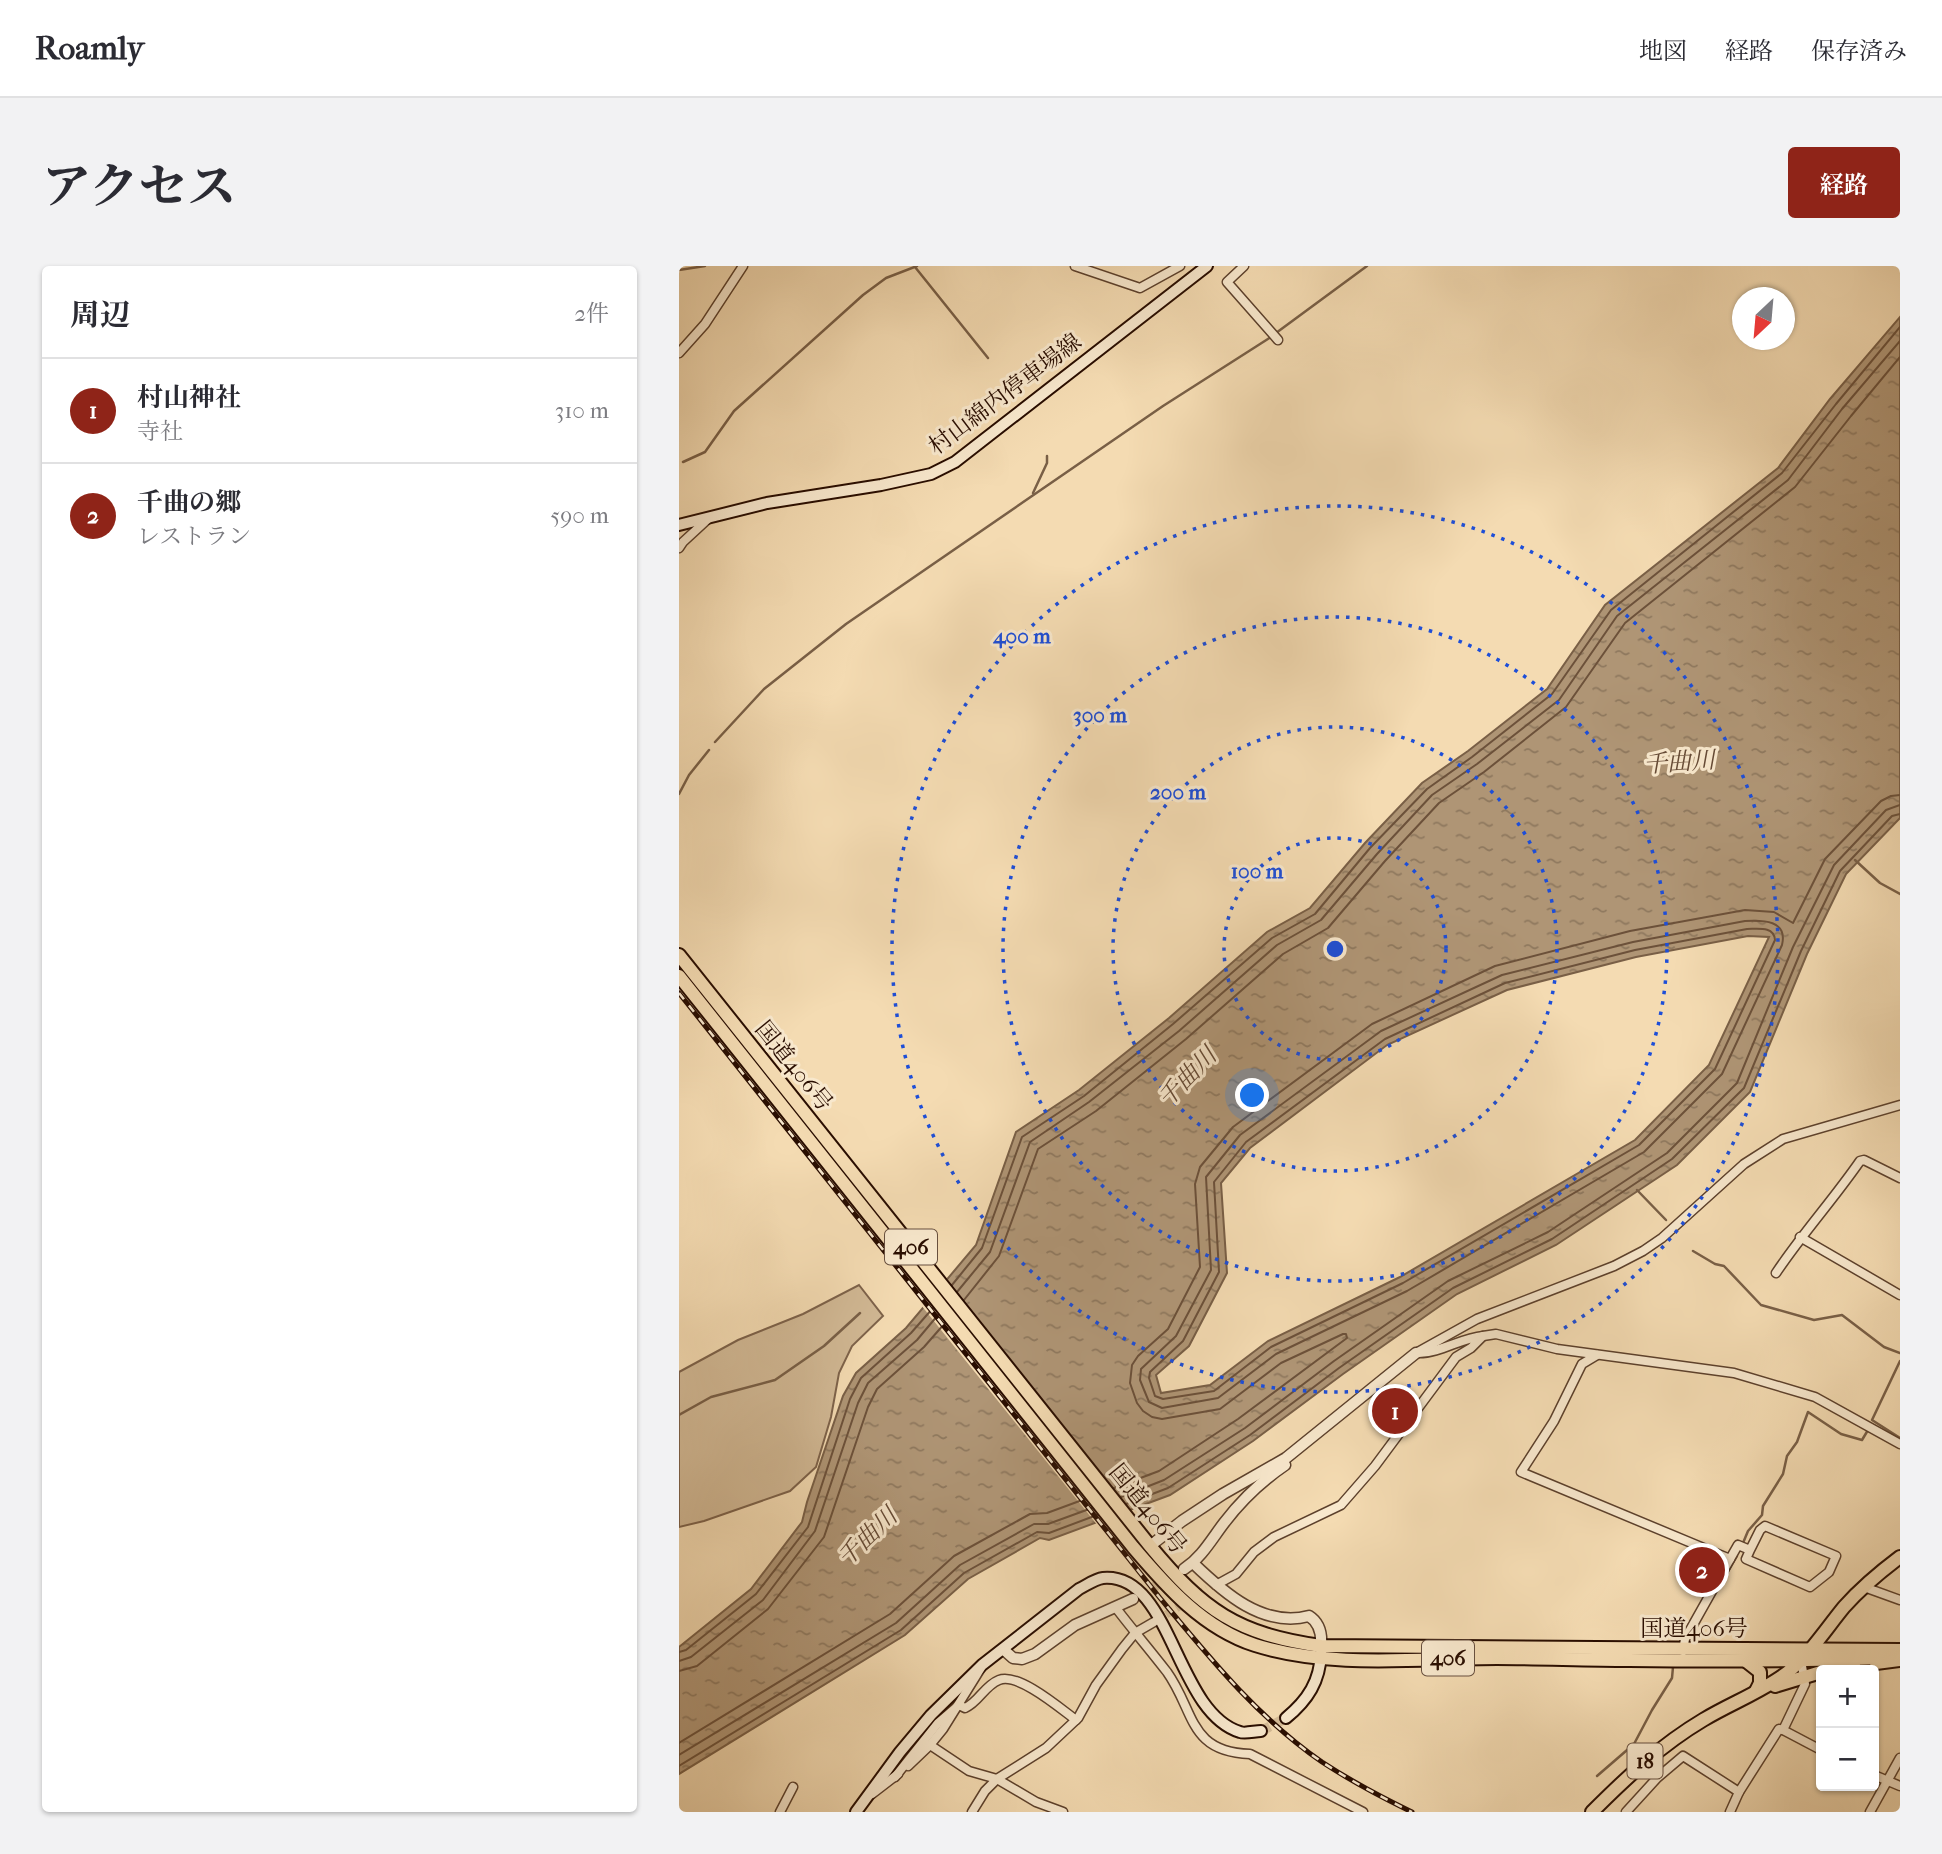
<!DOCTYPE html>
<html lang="ja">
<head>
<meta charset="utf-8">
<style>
	:root { --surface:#fff; --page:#f2f2f3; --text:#2b2b33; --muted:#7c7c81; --line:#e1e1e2; --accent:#8f2418 }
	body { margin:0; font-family:"IM FELL French Canon","Noto Serif JP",serif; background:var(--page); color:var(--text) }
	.controls { position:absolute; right:21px; bottom:21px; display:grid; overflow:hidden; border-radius:7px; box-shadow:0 2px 5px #0004 }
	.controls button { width:63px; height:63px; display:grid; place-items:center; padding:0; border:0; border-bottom:2px solid var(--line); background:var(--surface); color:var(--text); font:35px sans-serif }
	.compass { position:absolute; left:1053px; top:21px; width:63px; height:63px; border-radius:50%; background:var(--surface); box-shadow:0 2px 5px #0004; rotate:206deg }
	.you { position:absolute; left:574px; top:830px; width:24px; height:24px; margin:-18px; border:5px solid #fff; border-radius:50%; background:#1a73e8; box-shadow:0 0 0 10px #1a73e833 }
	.badge { display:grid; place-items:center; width:46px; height:46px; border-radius:50%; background:var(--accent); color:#fff; font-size:23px; font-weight:700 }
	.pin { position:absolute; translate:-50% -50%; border:4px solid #fff; box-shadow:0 2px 7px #0006 }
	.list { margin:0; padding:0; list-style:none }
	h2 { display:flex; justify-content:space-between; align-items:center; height:91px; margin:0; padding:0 28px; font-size:30px }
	h2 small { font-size:23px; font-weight:400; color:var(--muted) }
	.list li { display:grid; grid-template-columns:46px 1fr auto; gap:21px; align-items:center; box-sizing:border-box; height:105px; padding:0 28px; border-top:2px solid var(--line) }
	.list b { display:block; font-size:26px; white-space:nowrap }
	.list p { margin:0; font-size:23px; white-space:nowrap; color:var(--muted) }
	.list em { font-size:23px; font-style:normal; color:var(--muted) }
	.map { position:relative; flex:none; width:1221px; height:1546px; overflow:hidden; border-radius:7px }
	header { display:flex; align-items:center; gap:42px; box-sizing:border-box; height:98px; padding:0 35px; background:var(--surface); border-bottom:2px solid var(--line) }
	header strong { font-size:33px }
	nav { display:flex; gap:38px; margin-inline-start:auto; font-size:24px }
	.intro { display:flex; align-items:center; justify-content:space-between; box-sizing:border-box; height:168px; padding:0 42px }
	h1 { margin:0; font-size:49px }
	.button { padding:18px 32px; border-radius:7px; background:var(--accent); color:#fff; font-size:24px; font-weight:700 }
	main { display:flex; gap:42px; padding:0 42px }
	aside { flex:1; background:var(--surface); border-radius:7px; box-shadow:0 2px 5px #0004 }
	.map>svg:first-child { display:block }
	.grass { fill:#d1b894; stroke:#7d624a; stroke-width:2 }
	.water { fill:url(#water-ripples); stroke:#795f46; stroke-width:2; fill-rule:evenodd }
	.pier { fill:#f4dbb2 }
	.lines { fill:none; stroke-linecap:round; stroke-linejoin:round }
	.shore { stroke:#6c513a; stroke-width:2 }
	.stream { stroke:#795f46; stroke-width:2.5 }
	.minor-tunnel { stroke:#d6bc97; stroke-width:8; stroke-dasharray:8 4; stroke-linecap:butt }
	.tertiary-tunnel { stroke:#d6bc97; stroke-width:10; stroke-dasharray:10 5; stroke-linecap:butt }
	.secondary-tunnel { stroke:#d6bc97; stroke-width:10; stroke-dasharray:10 5; stroke-linecap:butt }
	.minor-casing { stroke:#5c402c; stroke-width:11 }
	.tertiary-casing { stroke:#5c402c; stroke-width:13 }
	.secondary-casing { stroke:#290d00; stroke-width:14 }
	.trunk-casing { stroke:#290d00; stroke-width:16 }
	.minor { stroke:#f8e8cd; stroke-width:8 }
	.tertiary { stroke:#f8e8cd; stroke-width:10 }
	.secondary { stroke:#f8e8cd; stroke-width:10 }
	.trunk { stroke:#f4dbb2; stroke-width:12 }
	.rail-casing { stroke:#290d00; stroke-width:5 }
	.rail { stroke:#f8e8cd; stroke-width:2.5; stroke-dasharray:8; stroke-linecap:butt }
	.ring { fill:none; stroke:#1d4ed8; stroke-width:3.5; stroke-dasharray:3.5 7 }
	.labels { text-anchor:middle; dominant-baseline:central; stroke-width:6; stroke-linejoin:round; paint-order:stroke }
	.shield { fill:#f8e8cd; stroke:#674f3e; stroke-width:2 }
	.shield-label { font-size:21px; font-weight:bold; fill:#290d00 }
	.street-label { font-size:23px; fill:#290d00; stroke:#f8e8cd }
	.water-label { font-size:24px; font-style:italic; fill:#654a35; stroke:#f8e8cd }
	.centre { fill:#1d4ed8; stroke:#f8e8cd; stroke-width:3.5 }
	.ring-label { font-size:21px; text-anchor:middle; font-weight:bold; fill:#1d4ed8; stroke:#f8e8cd; stroke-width:6; stroke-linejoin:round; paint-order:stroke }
</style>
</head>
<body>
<header>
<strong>Roamly</strong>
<nav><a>地図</a><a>経路</a><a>保存済み</a></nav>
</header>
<div class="intro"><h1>アクセス</h1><a class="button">経路</a></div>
<main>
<aside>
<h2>周辺<small>2件</small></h2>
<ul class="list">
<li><span class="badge">1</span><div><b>村山神社</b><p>寺社</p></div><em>310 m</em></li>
<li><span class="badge">2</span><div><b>千曲の郷</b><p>レストラン</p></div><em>590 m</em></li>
</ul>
</aside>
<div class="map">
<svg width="1221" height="1546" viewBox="0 0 1221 1546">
	<defs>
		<pattern id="water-ripples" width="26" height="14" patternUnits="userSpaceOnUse" patternTransform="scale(1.75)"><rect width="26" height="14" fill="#af9575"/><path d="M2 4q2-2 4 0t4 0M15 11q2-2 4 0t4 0" fill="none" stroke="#8e785e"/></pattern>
	</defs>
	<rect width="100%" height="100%" fill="#f4dbb2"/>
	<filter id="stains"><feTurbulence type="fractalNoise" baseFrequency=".00286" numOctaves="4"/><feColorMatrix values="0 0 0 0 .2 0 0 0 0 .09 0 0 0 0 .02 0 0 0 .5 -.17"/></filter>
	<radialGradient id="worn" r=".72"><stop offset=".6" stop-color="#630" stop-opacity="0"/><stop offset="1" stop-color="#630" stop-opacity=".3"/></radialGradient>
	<polygon class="grass" points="180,1019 204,1050 173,1080 160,1107 152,1151 137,1201 111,1225 25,1255 0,1261 0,1106 59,1074 124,1048"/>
	<path class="water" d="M 1221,51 L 1221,552 L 1167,608 L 1128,688 L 1071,826 L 998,899 L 877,979 L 778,1028 L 664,1108 L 574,1175 L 491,1229 L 370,1274 L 361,1272 L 289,1313 L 226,1369 L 0,1508 L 0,1381 L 72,1323 L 123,1256 L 128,1236 L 164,1130 L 177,1107 L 227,1062 L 297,979 L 337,866 L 400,824 L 490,752 L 588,666 L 631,642 L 686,577 L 743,517 L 789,485 L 868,423 L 926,339 L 1099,202 L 1151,133 ZM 1069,670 L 1090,671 L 1030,799 L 956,874 L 721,1011 L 589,1075 L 531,1119 L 482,1127 L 477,1109 L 510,1080 L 548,1007 L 542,917 L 571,882 L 708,779 L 828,724 L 957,691 Z"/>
	<polygon class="pier" points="266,1010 454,1247 419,1260 242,1039"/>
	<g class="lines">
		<g class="shore">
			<path d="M 1066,655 C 1084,654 1109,654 1103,679 L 1043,808 L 965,886 L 728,1025 L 597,1088 L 539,1132 L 483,1142 L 470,1136 L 461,1114 L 462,1103 L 497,1070 L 532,1004 L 527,911 L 561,869 L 702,765 L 823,709 L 954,676 Z"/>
			<path d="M 1068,663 C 1079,663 1095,660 1096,674 L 1036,803 L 960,879 L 724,1017 L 592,1081 L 535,1125 L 484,1133 L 476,1130 L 470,1112 L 471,1106 L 504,1075 L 540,1006 L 535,916 L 567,876 L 706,773 L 826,717 L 956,684 Z"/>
			<polyline points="273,1019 303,982 343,871 405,830 494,758 593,672 636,648 691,582 748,523 793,491 873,428 932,344 1103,207 1157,138 1221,61"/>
			<polyline points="278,1026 311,986 351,876 410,836 500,765 598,679 642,654 698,588 753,529 798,498 880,434 938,350 1109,214 1163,143 1221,75"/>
			<polyline points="285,1034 320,990 359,883 417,845 507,773 604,688 649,662 706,595 760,537 805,506 887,441 946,357 1116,221 1172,150 1221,91"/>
			<polyline points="435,1222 480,1205 559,1153 668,1072 667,1068 664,1068 602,1097 541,1143 483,1153 473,1151 464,1145 458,1137 451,1117 453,1099 459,1090 489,1063 521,1001 516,918 521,901 554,861 693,758 816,700 951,665 1066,644 1095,646 1114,657 1146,593 1202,535 1212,530 1221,529"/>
			<polyline points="442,1231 485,1214 566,1162 655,1095 769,1015 869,966 988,887 1058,817 1114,681 1155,599 1207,544 1221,539"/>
			<polyline points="447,1238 489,1222 571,1169 660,1102 774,1022 873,973 993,893 1065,822 1122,685 1161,605 1213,550 1221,548"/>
			<polyline points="0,1386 7,1384 77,1328 129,1261 171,1133 182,1112 232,1067 254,1042"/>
			<polyline points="0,1395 12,1391 84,1334 136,1265 179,1137 189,1117 238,1074 259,1049"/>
			<polyline points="0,1405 18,1400 89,1343 145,1271 189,1141 198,1123 245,1081 266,1057"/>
			<polyline points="0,1477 211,1348 275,1290 351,1248 368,1247 406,1233"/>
			<polyline points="0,1489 217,1357 281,1299 355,1258 369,1258 413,1242"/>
			<polyline points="0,1500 222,1364 285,1307 358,1266 370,1267 418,1249"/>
		</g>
		<g class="stream">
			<polyline points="236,1 309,92"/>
			<polyline points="0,4 26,0"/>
			<polyline points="597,67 688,0"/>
			<polyline points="4,196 26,186 55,145 184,29 207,12 238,0"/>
			<polyline points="354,227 368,197 368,190"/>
			<polyline points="36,476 85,423 167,358 484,140 592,71"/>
			<polyline points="0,528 10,509 30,484"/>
			<polyline points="1176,594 1201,617 1221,628"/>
			<polyline points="958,924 987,954"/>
			<polyline points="1014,985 1036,998 1045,1000 1082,1039 1135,1054 1163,1049 1205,1081 1221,1087"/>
			<polyline points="1221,1095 1193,1154 1221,1172"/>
			<polyline points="0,1149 32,1131 96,1114 145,1080 181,1047"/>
			<polyline points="1064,1277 1069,1265 1083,1249 1084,1240 1104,1208 1108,1190 1118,1176 1129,1146 1162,1168 1183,1174 1189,1164"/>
			<polyline points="1039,1323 1058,1290"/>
			<polyline points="918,1510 955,1478 973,1444 993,1412 994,1401"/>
		</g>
		<polyline class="minor-tunnel" points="477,1355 528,1323"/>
		<polyline class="tertiary-tunnel" points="458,1331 502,1305"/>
		<polyline class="secondary-tunnel" points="582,1465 607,1452"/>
		<g class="minor-casing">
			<g id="minor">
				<polyline points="396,0 461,22 501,0"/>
				<polyline points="565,0 548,16 599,74"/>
				<polyline points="0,87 26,58 64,0"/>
				<polyline points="0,282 4,276 30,252"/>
				<polyline points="1121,971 1221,1029"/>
				<path d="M 1097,1007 C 1123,968 1154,934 1181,895 L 1185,894 L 1221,912"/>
				<polyline points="804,1070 817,1068 878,1083 1055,1107 1136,1131 1221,1178"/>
				<polyline points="737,1087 798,1053 935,1000 964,985 983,972 1065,898 1104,873 1221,839"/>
				<polyline points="918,1089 903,1098 875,1155 842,1206 1051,1293 1006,1373 1004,1385"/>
				<polyline points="1051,1293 1059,1279 1071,1284 1081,1264 1086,1260 1157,1290 1150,1306 1131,1321 1067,1293 1071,1284"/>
				<path d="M 537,1319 L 557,1308 L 575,1286 L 595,1271 L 662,1239 L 696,1200 L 777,1091 L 792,1082 L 804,1070 C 782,1072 761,1087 740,1087"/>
				<polyline points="1185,1321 1221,1334"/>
				<path d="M 437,1342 C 453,1363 471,1384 488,1406 C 516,1445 509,1486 571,1488 L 684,1546"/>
				<polyline points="1122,1394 1126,1418 1104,1464 1142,1484"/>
				<polyline points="251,1479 290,1505 318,1513 357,1536 384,1546"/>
				<polyline points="229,1500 251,1479 264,1463 302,1402"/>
				<polyline points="1195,1509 1221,1520"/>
				<path d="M 216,1511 L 259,1457 L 280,1439 L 286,1442 C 300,1436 305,1420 320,1414 C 339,1406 382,1443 397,1454"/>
				<polyline points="1060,1526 1100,1463 1104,1464"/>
				<polyline points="193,1528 219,1508"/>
				<polyline points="101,1546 114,1521"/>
				<polyline points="293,1546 306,1525 318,1513 367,1482 399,1452 417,1419 443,1383 456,1367 475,1356"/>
				<polyline points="947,1546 978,1512 1004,1490 1060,1526 1051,1546"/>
				<polyline points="1191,1546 1221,1492"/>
			</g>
		</g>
		<g class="tertiary-casing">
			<g id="tertiary">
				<polyline points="471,1280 503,1255 544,1228 607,1192 737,1087"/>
				<path d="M 514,1297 C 545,1327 584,1362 630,1350 C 641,1357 643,1368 642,1380"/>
				<path d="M 505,1303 C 523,1291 532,1274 545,1257 C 561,1236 584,1214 606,1199"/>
				<polyline points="325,1384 334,1392 343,1393 356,1388 396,1359 454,1333"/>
			</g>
		</g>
		<g class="secondary-casing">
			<g id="secondary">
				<polyline points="0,259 88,237 202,219 252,208 276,196 528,0"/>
				<path d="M 607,1452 C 629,1434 641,1415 642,1387"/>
				<path d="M 177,1546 L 221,1486 L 252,1449 L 303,1399 L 400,1323 C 408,1319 416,1313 424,1312 C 493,1306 496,1446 561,1466 C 566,1468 576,1465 582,1465"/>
			</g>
		</g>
		<g class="trunk-casing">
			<g id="trunk">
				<path d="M 0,689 L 471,1280 C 525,1345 558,1368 642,1380 L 1221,1384"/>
				<path d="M 0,710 L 454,1281 C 488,1321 524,1362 576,1379 C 652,1403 739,1392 818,1392 C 862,1392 906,1394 950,1394 C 1035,1395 1120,1395 1205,1392"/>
				<polyline points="1067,1395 1081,1406 1081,1417 1077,1425"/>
				<polyline points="1197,1397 1221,1394"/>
				<polyline points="1151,1404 1175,1399"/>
				<polyline points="1096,1420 1142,1406"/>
				<path d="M 913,1546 C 948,1511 982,1479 1024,1454 C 1052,1437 1083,1426 1109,1406 C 1131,1388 1147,1363 1165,1341 C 1182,1322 1201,1306 1221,1291"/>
			</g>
		</g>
		<use href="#minor" class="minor"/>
		<use href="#tertiary" class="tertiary"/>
		<use href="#secondary" class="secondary"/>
		<use href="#trunk" class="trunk"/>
		<g class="rail-casing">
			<path id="rail" d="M 0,727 L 481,1332 C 530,1391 579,1452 643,1496 C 672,1515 702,1531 733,1546"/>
		</g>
		<use href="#rail" class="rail"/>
	</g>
	<g class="ring">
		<circle cx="656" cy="683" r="111"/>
		<circle cx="656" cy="683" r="222"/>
		<circle cx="656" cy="683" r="332"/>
		<circle cx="656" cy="683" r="443"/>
	</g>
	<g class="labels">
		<g class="shield">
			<rect x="206" y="963.5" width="52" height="35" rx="5"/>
			<rect x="743" y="1374.5" width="52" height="35" rx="5"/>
			<rect x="948.5" y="1477.5" width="35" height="35" rx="5"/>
		</g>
		<g class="shield-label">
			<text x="232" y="981">406</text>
			<text x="769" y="1392">406</text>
			<text x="966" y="1495">18</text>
		</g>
		<g class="street-label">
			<text transform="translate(326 128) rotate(-37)">村山綿内停車場線</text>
			<text transform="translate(115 800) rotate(51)">国道406号</text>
			<text transform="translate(469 1243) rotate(51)">国道406号</text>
			<text x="1015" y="1362">国道406号</text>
		</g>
		<g class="water-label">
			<text transform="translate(1000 496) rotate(-4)">千曲川</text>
			<text transform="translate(508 811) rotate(-46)">千曲川</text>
			<text transform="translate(188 1271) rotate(-44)">千曲川</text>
		</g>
	</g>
	<circle cx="656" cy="683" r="10" class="centre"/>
	<g class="ring-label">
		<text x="343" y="377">400 m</text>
		<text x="421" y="456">300 m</text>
		<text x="499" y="533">200 m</text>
		<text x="578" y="612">100 m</text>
	</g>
	<rect width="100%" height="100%" filter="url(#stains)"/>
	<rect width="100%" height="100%" fill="url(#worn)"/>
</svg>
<div class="controls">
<button>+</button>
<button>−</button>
</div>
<svg class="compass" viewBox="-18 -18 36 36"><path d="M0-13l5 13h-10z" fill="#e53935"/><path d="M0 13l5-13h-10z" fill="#7c7c81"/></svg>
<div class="you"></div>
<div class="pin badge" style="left:716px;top:1145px">1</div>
<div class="pin badge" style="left:1023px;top:1304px">2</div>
</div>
</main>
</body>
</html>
